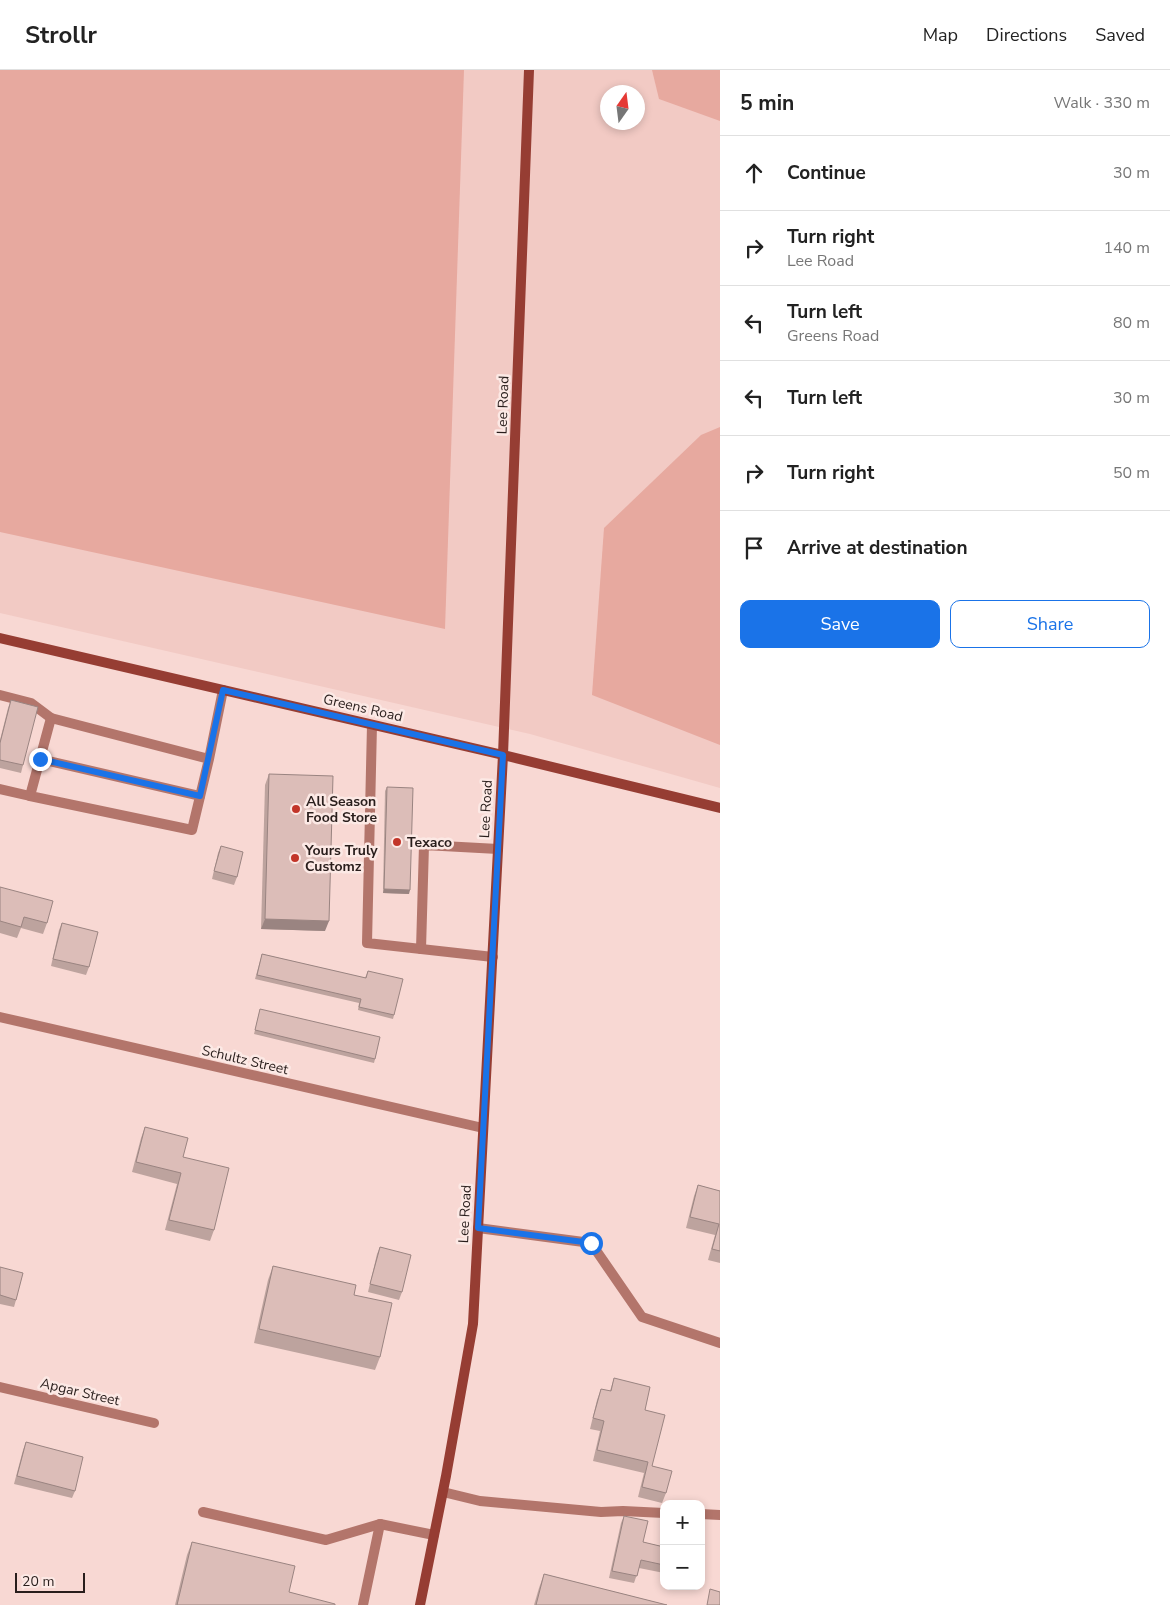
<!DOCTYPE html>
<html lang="en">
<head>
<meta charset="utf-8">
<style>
	:root { --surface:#fff; --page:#f6f6f6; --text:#222; --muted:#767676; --line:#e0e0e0; --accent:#1a73e8 }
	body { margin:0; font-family:"Nunito Sans",sans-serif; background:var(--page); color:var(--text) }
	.controls { position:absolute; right:15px; bottom:15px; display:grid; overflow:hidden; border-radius:10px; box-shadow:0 2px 8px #0003 }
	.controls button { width:45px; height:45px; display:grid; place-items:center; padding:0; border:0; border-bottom:1px solid var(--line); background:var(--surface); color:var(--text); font:25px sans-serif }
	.compass { position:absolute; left:600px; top:15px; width:45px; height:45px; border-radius:50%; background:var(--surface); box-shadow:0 2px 8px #0003; rotate:14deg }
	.scale { position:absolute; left:15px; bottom:12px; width:70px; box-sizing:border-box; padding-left:5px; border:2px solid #291e1c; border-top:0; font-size:14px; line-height:18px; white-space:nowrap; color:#291e1c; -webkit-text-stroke:4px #fce9e5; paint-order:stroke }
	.stop { position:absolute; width:15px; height:15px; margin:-11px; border:4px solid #1a73e8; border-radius:50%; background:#fff }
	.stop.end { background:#1a73e8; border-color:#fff; box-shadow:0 1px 5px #0008 }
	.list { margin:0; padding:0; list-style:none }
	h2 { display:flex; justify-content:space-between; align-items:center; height:65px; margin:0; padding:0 20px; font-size:21px }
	h2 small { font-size:16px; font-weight:400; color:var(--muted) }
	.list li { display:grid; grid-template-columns:32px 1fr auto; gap:15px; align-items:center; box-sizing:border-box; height:75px; padding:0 20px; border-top:1px solid var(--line) }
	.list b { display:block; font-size:19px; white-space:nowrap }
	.list p { margin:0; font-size:16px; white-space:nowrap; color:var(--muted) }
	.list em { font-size:16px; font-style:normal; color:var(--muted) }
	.actions { display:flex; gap:10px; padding:15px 20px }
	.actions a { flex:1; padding:11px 0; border:1px solid var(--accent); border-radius:10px; text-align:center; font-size:18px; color:var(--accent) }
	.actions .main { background:var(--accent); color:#fff }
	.icon { flex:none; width:28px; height:28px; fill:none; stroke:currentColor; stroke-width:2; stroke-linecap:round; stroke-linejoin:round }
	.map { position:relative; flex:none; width:720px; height:1535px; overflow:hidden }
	header { display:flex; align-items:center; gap:30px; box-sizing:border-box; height:70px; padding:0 25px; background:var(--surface); border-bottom:1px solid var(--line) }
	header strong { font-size:24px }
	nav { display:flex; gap:28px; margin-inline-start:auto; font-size:18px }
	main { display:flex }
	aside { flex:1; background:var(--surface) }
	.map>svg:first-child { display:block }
	.built { fill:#f2cac4; fill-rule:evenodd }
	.green { fill:#e7a99f }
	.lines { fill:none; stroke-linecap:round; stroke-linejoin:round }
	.lane { stroke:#b3756b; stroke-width:10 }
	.street { stroke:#b3756b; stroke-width:10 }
	.secondary { stroke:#963d33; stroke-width:10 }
	.wall { fill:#bda39e }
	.shaded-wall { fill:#9a8481 }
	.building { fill:#dcbdb8; stroke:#9a8481 }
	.route { stroke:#1a73e8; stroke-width:6 }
	.poi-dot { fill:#c23529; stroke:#fce9e5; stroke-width:2 }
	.labels { text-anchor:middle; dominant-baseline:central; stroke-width:5; stroke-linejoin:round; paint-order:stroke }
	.street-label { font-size:14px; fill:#291e1c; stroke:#fce9e5 }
	.poi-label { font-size:14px; font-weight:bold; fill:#291e1c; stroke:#fce9e5; text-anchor:start }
</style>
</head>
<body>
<header>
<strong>Strollr</strong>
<nav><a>Map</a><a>Directions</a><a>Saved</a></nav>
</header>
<main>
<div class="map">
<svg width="720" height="1535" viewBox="0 0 720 1535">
	<rect width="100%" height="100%" fill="#f8d8d3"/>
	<path class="built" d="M 0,0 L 720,0 L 720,718 L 530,664 L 0,543 ZM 608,22 L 638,22 L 638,52 L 608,52 Z"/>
	<g class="green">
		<polygon points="0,0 464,0 445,559 0,462"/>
		<polygon points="652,0 720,0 720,51 659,29"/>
		<polygon points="720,357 720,675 592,625 604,458 701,365"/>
	</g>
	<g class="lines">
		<g class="lane">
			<polyline points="0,625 31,633 51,648"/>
			<polyline points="372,655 367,873 493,887"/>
			<polyline points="40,689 200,726"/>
			<polyline points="209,689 192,760 30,726 51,648 209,689 223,620"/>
			<polyline points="0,719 30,726"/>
			<polyline points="421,879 424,775 498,779"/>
			<polyline points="478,1158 591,1173 642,1247 720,1273"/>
			<polyline points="443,1422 480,1431 601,1442 623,1441 664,1443"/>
			<polyline points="203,1442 326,1470 380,1454 434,1465"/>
			<polyline points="701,1444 720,1445"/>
			<polyline points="363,1535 380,1454"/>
		</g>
		<g class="street">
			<polyline points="0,947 483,1058"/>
			<polyline points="0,1317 154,1353"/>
		</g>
		<g class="secondary">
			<polyline points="0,568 503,685 720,738"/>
			<polyline points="420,1535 446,1406 473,1254 503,685 529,0"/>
		</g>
	</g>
	<g class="wall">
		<polygon points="11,630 23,695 21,703 0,698 0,670 8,638"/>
		<polygon points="269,704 325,861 261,859 265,715"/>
		<polygon points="387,717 409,824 383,823 385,721"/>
		<polygon points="221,776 237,807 234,815 212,809 218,783"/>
		<polygon points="0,817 47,853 43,864 21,858 17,868 0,863"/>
		<polygon points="62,853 89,897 86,905 51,896 59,860"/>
		<polygon points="262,884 365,908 368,901 394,945 393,949 358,940 359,933 255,909"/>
		<polygon points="260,939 375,989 374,993 254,964"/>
		<polygon points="145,1057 183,1087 214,1160 210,1171 165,1160 177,1114 132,1102 141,1068"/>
		<polygon points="698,1115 720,1121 720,1193 708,1190 715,1165 686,1158 694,1126"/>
		<polygon points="380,1177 402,1222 399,1230 368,1222 377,1184"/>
		<polygon points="273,1196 354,1225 380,1287 375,1300 254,1273 268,1210"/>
		<polygon points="0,1197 16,1230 14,1237 0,1234"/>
		<polygon points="614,1308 645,1340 652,1396 666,1423 662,1433 638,1427 644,1403 593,1391 600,1361 590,1359 597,1330 601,1319 610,1321"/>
		<polygon points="26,1372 75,1421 72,1428 14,1414 23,1380"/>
		<polygon points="624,1446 643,1472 664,1477 664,1503 639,1498 634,1513 609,1508 621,1453"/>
		<polygon points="192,1472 289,1522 335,1535 175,1535 187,1485"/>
		<polygon points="544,1504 667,1535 534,1535 539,1518"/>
	</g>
	<g class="shaded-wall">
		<polygon points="384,819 410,820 409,824 383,823"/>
		<polygon points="265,849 329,851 325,861 261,859"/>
	</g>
	<g class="building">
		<polygon points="11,630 38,637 23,695 0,690 0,673"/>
		<polygon points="269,704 333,706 329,851 265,849"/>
		<polygon points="387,717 413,718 410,820 384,819"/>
		<polygon points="221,776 243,782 237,807 214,801"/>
		<polygon points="0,817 53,831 47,853 24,847 21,857 0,851"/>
		<polygon points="62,853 98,862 89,897 53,889"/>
		<polygon points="262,884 366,908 368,901 403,909 394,945 359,937 361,929 257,905"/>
		<polygon points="260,939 380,967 375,989 255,960"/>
		<polygon points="145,1057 188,1068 183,1087 229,1098 214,1160 169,1150 181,1103 136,1092"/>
		<polygon points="698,1115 720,1121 720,1181 712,1179 719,1154 690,1147"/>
		<polygon points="380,1177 411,1185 402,1222 370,1214"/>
		<polygon points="273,1196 356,1215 354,1225 392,1233 380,1287 259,1259"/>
		<polygon points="0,1197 23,1203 16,1230 0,1225"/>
		<polygon points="614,1308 650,1317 645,1340 665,1345 652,1396 672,1401 666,1423 642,1417 648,1392 597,1380 604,1351 593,1348 601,1319 611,1321"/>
		<polygon points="26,1372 83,1387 75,1421 17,1406"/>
		<polygon points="624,1446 648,1451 643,1472 664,1477 664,1495 641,1490 637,1506 612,1501"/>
		<polygon points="192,1472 295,1496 289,1522 335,1534 335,1535 177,1535"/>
		<polygon points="544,1504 667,1535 536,1535"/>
		<polygon points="710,1519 720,1522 720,1535 707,1535"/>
	</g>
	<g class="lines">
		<polyline class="route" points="40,689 200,726 223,620 503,685 478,1158 591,1173"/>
	</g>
	<g class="poi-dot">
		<circle cx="296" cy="739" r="5"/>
		<circle cx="397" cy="772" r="5"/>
		<circle cx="295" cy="788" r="5"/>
	</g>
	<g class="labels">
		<g class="street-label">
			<text transform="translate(503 335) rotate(-88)">Lee Road</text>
			<text transform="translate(363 638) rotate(13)">Greens Road</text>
			<text transform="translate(486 739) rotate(-87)">Lee Road</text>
			<text transform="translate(245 990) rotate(13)">Schultz Street</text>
			<text transform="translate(465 1144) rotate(-87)">Lee Road</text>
			<text transform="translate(80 1322) rotate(13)">Apgar Street</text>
		</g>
		<g class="poi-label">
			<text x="306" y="731">All Season<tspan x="306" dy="16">Food Store</tspan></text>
			<text x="407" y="772">Texaco</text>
			<text x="305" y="780">Yours Truly<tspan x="305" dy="16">Customz</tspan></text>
		</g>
	</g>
</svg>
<div class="controls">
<button>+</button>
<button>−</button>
</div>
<svg class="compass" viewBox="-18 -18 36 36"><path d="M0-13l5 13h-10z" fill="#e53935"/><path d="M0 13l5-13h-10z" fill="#767676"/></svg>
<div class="scale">20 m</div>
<div class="stop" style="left:591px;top:1173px"></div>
<div class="stop end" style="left:40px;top:689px"></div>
</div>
<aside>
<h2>5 min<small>Walk · 330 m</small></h2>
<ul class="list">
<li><svg class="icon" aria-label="ahead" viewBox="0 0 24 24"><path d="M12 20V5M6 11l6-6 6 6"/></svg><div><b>Continue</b></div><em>30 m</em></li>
<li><svg class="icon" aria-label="right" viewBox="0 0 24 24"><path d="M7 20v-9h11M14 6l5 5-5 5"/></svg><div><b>Turn right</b><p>Lee Road</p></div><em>140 m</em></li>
<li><svg class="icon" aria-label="left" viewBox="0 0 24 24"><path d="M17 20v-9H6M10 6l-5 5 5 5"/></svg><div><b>Turn left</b><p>Greens Road</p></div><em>80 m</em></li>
<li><svg class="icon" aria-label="left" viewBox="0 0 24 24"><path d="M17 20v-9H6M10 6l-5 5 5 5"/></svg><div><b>Turn left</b></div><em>30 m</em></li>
<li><svg class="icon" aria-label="right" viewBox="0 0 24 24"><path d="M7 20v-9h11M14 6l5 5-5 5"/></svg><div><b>Turn right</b></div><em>50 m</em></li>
<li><svg class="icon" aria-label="arrive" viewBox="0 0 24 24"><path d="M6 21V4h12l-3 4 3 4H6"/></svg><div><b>Arrive at destination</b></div></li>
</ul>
<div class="actions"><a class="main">Save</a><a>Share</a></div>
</aside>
</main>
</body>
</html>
